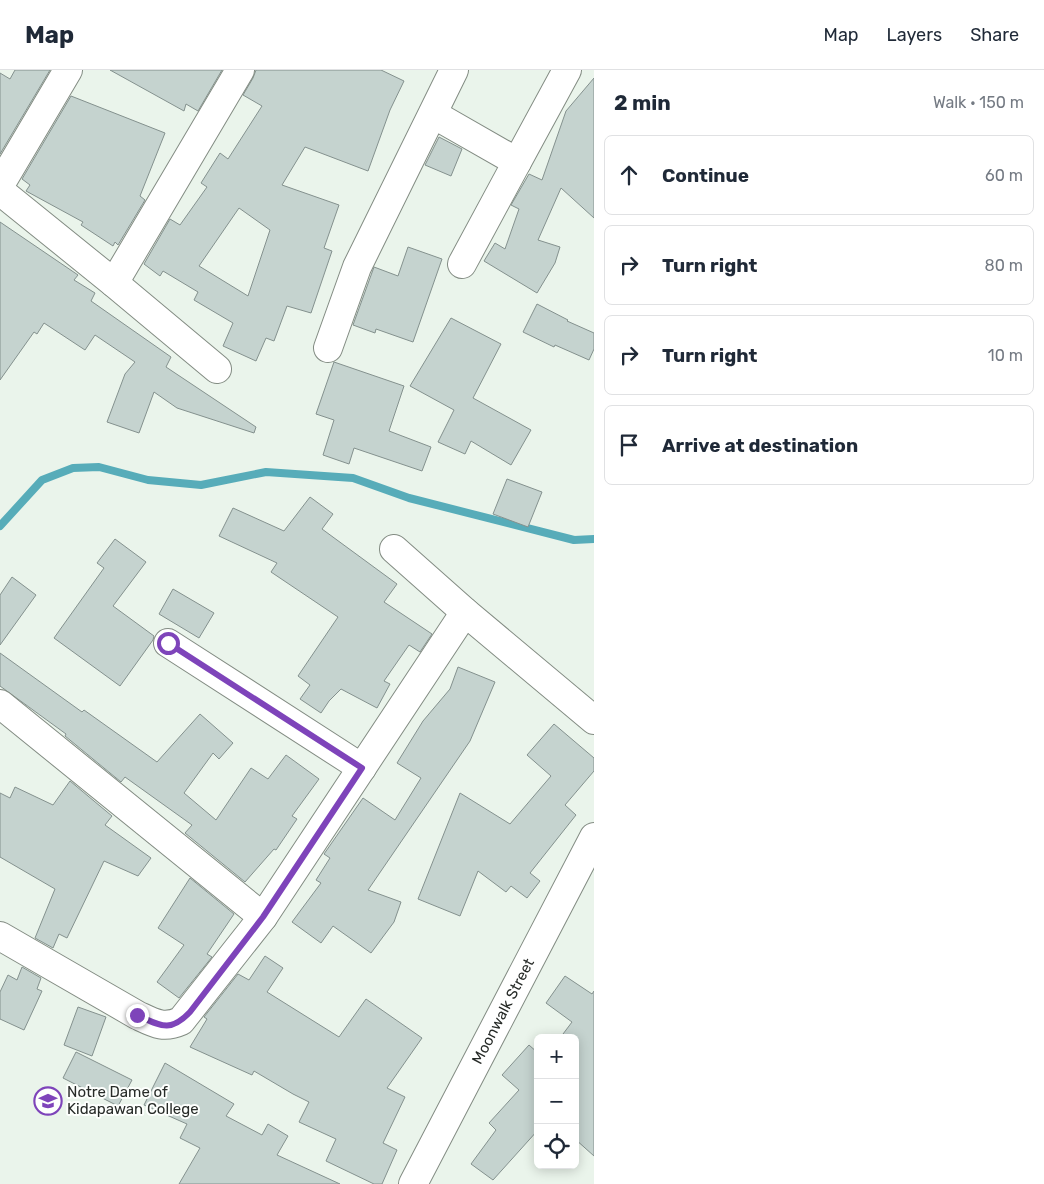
<!DOCTYPE html>
<html lang="en">
<head>
<meta charset="utf-8">
<style>
	:root { --surface:#fff; --page:#f2f2f3; --text:#1f2937; --muted:#747a83; --line:#e0e1e3 }
	body { margin:0; font-family:Rubik,sans-serif; background:var(--page); color:var(--text) }
	.controls { position:absolute; right:15px; bottom:15px; display:grid; overflow:hidden; border-radius:8px; box-shadow:0 2px 12px #0003 }
	.controls button { width:45px; height:45px; display:grid; place-items:center; padding:0; border:0; border-bottom:1px solid var(--line); background:var(--surface); color:var(--text); font:25px sans-serif }
	.stop { position:absolute; width:15px; height:15px; margin:-11px; border:4px solid #7e44ba; border-radius:50%; background:#fff }
	.stop.end { background:#7e44ba; border-color:#fff; box-shadow:0 1px 5px #0008 }
	.list { margin:0; padding:0; list-style:none }
	h2 { display:flex; justify-content:space-between; align-items:center; height:65px; margin:0; padding:0 20px; font-size:21px }
	h2 small { font-size:16px; font-weight:400; color:var(--muted) }
	.list li { display:grid; grid-template-columns:32px 1fr auto; gap:15px; align-items:center; box-sizing:border-box; height:80px; margin:0 10px 10px; padding:0 10px; border:1px solid var(--line); border-radius:8px }
	.list b { display:block; font-size:19px; white-space:nowrap }
	.list em { font-size:16px; font-style:normal; color:var(--muted) }
	.icon { flex:none; width:28px; height:28px; fill:none; stroke:currentColor; stroke-width:2; stroke-linecap:round; stroke-linejoin:round }
	.map { position:relative; flex:none; width:594px; height:1114px; overflow:hidden }
	header { display:flex; align-items:center; gap:30px; box-sizing:border-box; height:70px; padding:0 25px; background:var(--surface); border-bottom:1px solid var(--line) }
	header strong { font-size:24px }
	nav { display:flex; gap:28px; margin-inline-start:auto; font-size:18px }
	main { display:flex }
	aside { flex:1; background:var(--surface) }
	.map>svg:first-child { display:block }
	.lines { fill:none; stroke-linecap:round; stroke-linejoin:round }
	.stream { stroke:#57acb9; stroke-width:8 }
	.building { fill:#c5d3cf; stroke:#84918e; fill-rule:evenodd }
	.street-casing { stroke:#838c83; stroke-width:30 }
	.street { stroke:#fff; stroke-width:28 }
	.route { stroke:#7e44ba; stroke-width:6 }
	.labels { text-anchor:middle; dominant-baseline:central; stroke-width:4; stroke-linejoin:round; paint-order:stroke }
	.street-label { font-size:15px; fill:#272b28; stroke:#fdfffd }
	.poi-label { font-size:15px; fill:#272b28; stroke:#fdfffd; text-anchor:start }
</style>
</head>
<body>
<header>
<strong>Map</strong>
<nav><a>Map</a><a>Layers</a><a>Share</a></nav>
</header>
<main>
<div class="map">
<svg width="594" height="1114" viewBox="0 0 594 1114">
	<rect width="100%" height="100%" fill="#eaf4eb"/>
	<g class="lines">
		<polyline class="stream" points="0,456 42,410 73,398 99,397 148,410 201,415 266,402 353,408 409,428 574,470 594,469"/>
	</g>
	<g class="building">
		<polygon points="15,0 50,0 0,84 0,3 10,9"/>
		<polygon points="110,0 222,0 198,41 186,34 184,41"/>
		<path d="M 256,0 L 381,0 L 404,11 L 390,40 L 368,101 L 305,77 L 282,115 L 339,135 L 324,178 L 332,181 L 311,243 L 287,236 L 274,271 L 266,268 L 256,291 L 223,276 L 233,253 L 194,230 L 198,222 L 163,201 L 160,206 L 144,194 L 170,149 L 180,155 L 207,117 L 201,113 L 220,83 L 228,89 L 262,36 L 243,25 L 253,8 ZM 239,138 L 270,160 L 248,226 L 199,196 Z"/>
		<polygon points="594,8 594,148 561,118 538,170 560,177 555,193 537,223 484,191 495,173 505,179 519,139 511,135 529,104 542,110 566,41"/>
		<polygon points="71,26 165,63 140,126 145,130 118,175 115,172 113,176 81,155 83,152 26,121 30,115 22,109"/>
		<polygon points="439,67 462,79 451,106 425,95"/>
		<polygon points="0,152 78,205 74,210 95,223 91,231 171,287 166,297 256,357 254,363 177,338 154,322 139,363 107,352 125,304 135,292 95,265 85,280 44,253 37,264 34,262 0,310"/>
		<polygon points="408,177 442,189 413,272 376,259 375,263 353,255 374,197 398,206"/>
		<polygon points="537,234 568,250 567,251 594,263 594,279 589,290 555,275 554,277 523,262"/>
		<polygon points="451,248 501,274 473,328 531,360 511,395 471,371 465,384 438,372 454,340 410,316"/>
		<polygon points="334,292 404,316 389,361 431,377 422,401 354,378 349,394 323,385 334,350 316,344"/>
		<polygon points="507,409 542,422 528,457 493,444"/>
		<polygon points="310,427 333,444 322,459 397,514 384,532 432,564 420,582 409,575 384,611 390,614 377,638 341,619 329,631 321,643 300,629 310,615 298,606 338,547 271,502 277,493 219,466 233,438 284,461"/>
		<polygon points="115,469 146,492 113,536 154,566 153,570 120,616 54,568 104,498 97,493"/>
		<polygon points="12,507 36,525 0,575 0,525"/>
		<polygon points="173,519 214,543 199,568 159,544"/>
		<polygon points="0,583 82,642 84,640 157,692 200,644 233,673 219,689 213,683 184,723 216,750 251,698 268,709 286,685 319,709 292,746 297,749 276,780 274,779 245,812 185,763 192,755 125,707 121,712 65,666 66,664 0,616"/>
		<polygon points="458,597 495,612 470,671 368,820 401,832 394,852 371,883 333,856 321,873 292,852 321,813 316,810 330,788 324,784 363,728 395,750 421,708 397,693 423,651 450,619"/>
		<polygon points="554,654 594,688 594,701 565,735 576,745 530,803 540,811 527,828 511,816 506,822 478,801 460,846 418,829 460,723 510,754 551,706 527,685"/>
		<polygon points="70,711 112,746 105,755 151,788 138,806 104,791 67,868 59,864 53,878 35,868 55,819 0,787 0,723 10,728 15,717 53,735"/>
		<polygon points="190,808 234,844 207,884 212,887 179,928 157,912 184,875 158,858"/>
		<polygon points="265,886 283,898 267,922 339,967 366,929 422,968 387,1018 405,1027 383,1073 397,1080 382,1114 374,1114 326,1091 336,1069 299,1052 309,1032 293,1024 254,1001 252,1005 190,977 207,949 204,947 238,904 249,910"/>
		<polygon points="22,897 41,908 37,919 42,921 24,960 0,949 0,922 8,905 17,910"/>
		<polygon points="565,906 592,924 594,921 594,1086 575,1069 575,968 560,968 572,952 546,933"/>
		<polygon points="78,937 106,947 92,986 64,975"/>
		<polygon points="529,975 538,983 538,1060 493,1110 471,1094 496,1060 489,1053 519,1020 502,1005"/>
		<polygon points="76,982 132,1010 118,1036 63,1008"/>
		<polygon points="165,993 234,1034 226,1046 262,1065 268,1054 288,1066 277,1085 340,1114 179,1114 200,1078 180,1068 187,1054 144,1035"/>
	</g>
	<g class="lines">
		<g class="street-casing">
			<g id="street">
				<polyline points="433,44 517,92 567,0"/>
				<polyline points="0,115 68,0"/>
				<polyline points="0,121 114,213 217,299"/>
				<polyline points="462,194 517,92"/>
				<polyline points="114,213 240,0"/>
				<polyline points="328,278 357,197 454,0"/>
				<polyline points="394,479 465,542 594,650"/>
				<polyline points="168,573 362,698"/>
				<polyline points="0,634 263,847"/>
				<path d="M 0,866 L 137,945 C 154,953 163,959 181,951 L 263,847 L 465,542"/>
				<path id="s1" d="M 413,1114 L 594,767"/>
			</g>
		</g>
		<use href="#street" class="street"/>
	</g>
	<g class="lines">
		<path class="route" d="M 137,945 C 161,956 170,963 190,942 L 263,847 L 362,698 L 168,573"/>
	</g>
	<defs>
		<g id="university-ring" transform="scale(1.4375)"><circle r="9.5" fill="#fdfffd" stroke="#7e44ba" stroke-width="1.5"/><path d="M0-5L7-2L0 1L-7-2ZM-4 1L0 2.5L4 1V4Q0 6-4 4Z" fill="#7e44ba"/></g>
	</defs>
	<g fill-rule="evenodd">
		<use href="#university-ring" x="48" y="1031"/>
	</g>
	<g class="labels">
		<g class="street-label">
			<text stroke="none"><textPath href="#s1" startOffset="195">Moonwalk Street</textPath></text>
		</g>
		<g class="poi-label">
			<text x="67" y="1022">Notre Dame of<tspan x="67" dy="17">Kidapawan College</tspan></text>
		</g>
	</g>
</svg>
<div class="controls">
<button>+</button>
<button>−</button>
<button><svg class="icon" aria-label="locate" viewBox="0 0 24 24"><circle cx="12" cy="12" r="6"/><path d="M12 2v4M12 18v4M2 12h4M18 12h4"/></svg></button>
</div>
<div class="stop" style="left:168px;top:573px"></div>
<div class="stop end" style="left:137px;top:945px"></div>
</div>
<aside>
<h2>2 min<small>Walk · 150 m</small></h2>
<ul class="list">
<li><svg class="icon" aria-label="ahead" viewBox="0 0 24 24"><path d="M12 20V5M6 11l6-6 6 6"/></svg><div><b>Continue</b></div><em>60 m</em></li>
<li><svg class="icon" aria-label="right" viewBox="0 0 24 24"><path d="M7 20v-9h11M14 6l5 5-5 5"/></svg><div><b>Turn right</b></div><em>80 m</em></li>
<li><svg class="icon" aria-label="right" viewBox="0 0 24 24"><path d="M7 20v-9h11M14 6l5 5-5 5"/></svg><div><b>Turn right</b></div><em>10 m</em></li>
<li><svg class="icon" aria-label="arrive" viewBox="0 0 24 24"><path d="M6 21V4h12l-3 4 3 4H6"/></svg><div><b>Arrive at destination</b></div></li>
</ul>
</aside>
</main>
</body>
</html>
